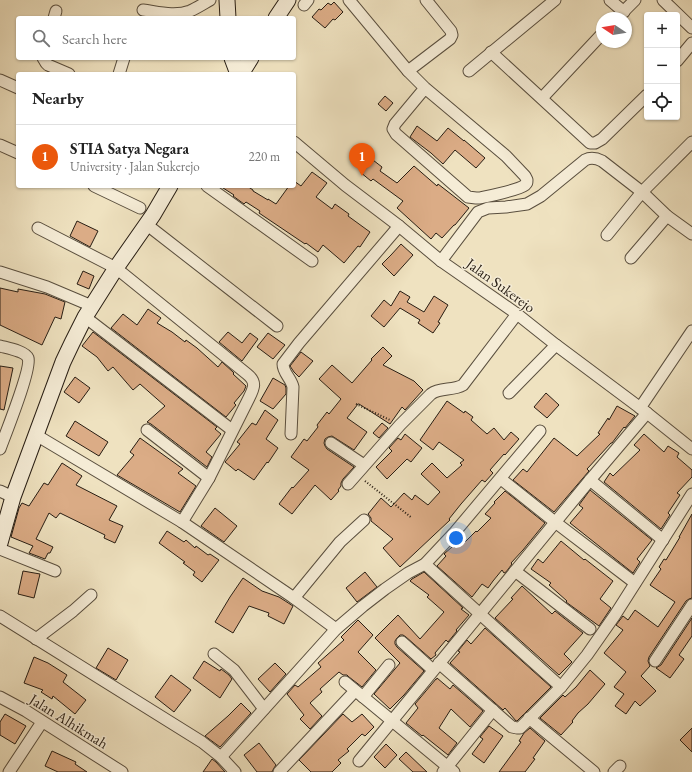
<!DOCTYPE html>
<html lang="en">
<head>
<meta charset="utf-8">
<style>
	:root { --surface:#fff; --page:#f2f2f2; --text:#222; --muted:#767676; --line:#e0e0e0; --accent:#ea580c }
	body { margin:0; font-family:"EB Garamond",serif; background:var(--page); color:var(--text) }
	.controls { position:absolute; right:12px; top:12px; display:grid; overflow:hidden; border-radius:4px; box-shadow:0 1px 3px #0004 }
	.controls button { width:36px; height:36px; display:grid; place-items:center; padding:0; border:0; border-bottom:1px solid var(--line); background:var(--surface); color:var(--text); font:20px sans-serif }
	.compass { position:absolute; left:596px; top:12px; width:36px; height:36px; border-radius:50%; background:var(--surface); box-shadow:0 1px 3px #0004; rotate:282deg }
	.you { position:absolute; left:456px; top:538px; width:14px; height:14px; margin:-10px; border:3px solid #fff; border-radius:50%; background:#1a73e8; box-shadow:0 0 0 6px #1a73e833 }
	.badge { display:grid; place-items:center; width:26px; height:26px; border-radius:50%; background:var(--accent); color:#fff; font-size:13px; font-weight:700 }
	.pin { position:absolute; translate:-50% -33px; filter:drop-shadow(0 1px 2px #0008) }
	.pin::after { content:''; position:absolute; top:21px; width:14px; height:12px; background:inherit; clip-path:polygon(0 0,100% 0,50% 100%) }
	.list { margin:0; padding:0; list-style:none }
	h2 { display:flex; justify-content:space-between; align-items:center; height:52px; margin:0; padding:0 16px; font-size:17px }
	h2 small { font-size:13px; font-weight:400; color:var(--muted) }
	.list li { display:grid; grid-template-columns:26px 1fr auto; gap:12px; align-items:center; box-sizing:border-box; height:64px; padding:0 16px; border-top:1px solid var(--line) }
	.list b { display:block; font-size:15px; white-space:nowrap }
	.list p { margin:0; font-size:13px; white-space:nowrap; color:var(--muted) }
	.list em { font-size:13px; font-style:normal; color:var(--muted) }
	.icon { flex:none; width:22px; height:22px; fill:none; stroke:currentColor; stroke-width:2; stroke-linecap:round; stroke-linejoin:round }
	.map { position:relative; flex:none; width:692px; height:772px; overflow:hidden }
	.search { position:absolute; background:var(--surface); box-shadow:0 1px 3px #0004; left:16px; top:16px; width:280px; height:44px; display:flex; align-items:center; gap:10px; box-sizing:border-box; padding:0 14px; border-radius:4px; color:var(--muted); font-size:15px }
	.panel { position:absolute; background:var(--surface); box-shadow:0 1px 3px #0004; left:16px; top:72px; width:280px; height:116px; border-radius:4px }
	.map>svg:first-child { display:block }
	.building { fill:#dbac86; stroke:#271d13 }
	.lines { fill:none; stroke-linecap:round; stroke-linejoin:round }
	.street-casing { stroke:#594e3e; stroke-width:13 }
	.secondary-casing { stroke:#271d13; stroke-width:17 }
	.path { stroke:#271d13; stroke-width:2; stroke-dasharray:1 2; stroke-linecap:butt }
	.street { stroke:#f5ecd6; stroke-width:11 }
	.secondary { stroke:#f5ecd6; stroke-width:15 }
	.labels { text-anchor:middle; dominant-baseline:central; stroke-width:3; stroke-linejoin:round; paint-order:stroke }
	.street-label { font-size:15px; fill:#271d13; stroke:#f5ecd6 }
</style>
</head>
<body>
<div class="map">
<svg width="692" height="772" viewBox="0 0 692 772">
	<rect width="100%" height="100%" fill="#efe2c0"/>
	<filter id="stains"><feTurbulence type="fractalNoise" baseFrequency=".005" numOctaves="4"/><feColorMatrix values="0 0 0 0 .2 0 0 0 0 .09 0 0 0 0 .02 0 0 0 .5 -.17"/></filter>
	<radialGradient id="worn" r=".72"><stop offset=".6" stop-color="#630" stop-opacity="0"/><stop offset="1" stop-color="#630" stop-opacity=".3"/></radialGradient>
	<g class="building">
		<polygon points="334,2 343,12 335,20 333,19 325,28 312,17 319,9 321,10 328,3 331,5"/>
		<polygon points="385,96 393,103 386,111 378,104"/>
		<polygon points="417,126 437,141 448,128 464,141 464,140 485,158 476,168 455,150 443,164 431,153 410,137"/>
		<polygon points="360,150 382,167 380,171 397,183 414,166 437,186 438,184 469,208 455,225 454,225 442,238 436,233 431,239 397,208 403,201 373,179 371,181 360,172 362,171 351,162"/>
		<polygon points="312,172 327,183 316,197 332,209 335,204 349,214 348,216 370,232 360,247 358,246 344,263 323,245 318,252 306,243 305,244 259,213 260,211 246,202 244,204 233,196 234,195 220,186 247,186 253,190 253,191 268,200 268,199 276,204 289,186 294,186 294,181 301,186"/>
		<polygon points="77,221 98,231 90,247 70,236"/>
		<polygon points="401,244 413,255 394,276 382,264 391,255"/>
		<polygon points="83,271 94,276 89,289 77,284"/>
		<polygon points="0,288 18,292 18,289 45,294 65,302 61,319 55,317 42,345 0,325"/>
		<polygon points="400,291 410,297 407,302 424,312 434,296 448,305 438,322 440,323 433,333 418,323 420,320 400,308 384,327 371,316 384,300 391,306"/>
		<polygon points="148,309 161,318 157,323 172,332 185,342 186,340 197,348 218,367 222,362 233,372 234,373 233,374 246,386 244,391 234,403 236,405 226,417 111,328 123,314 137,325"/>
		<polygon points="93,332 217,427 215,429 221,434 206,452 212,457 207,467 151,424 147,422 165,406 140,384 133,390 113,367 108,371 97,357 82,346"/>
		<polygon points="228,332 242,343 250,333 258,339 242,361 219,342"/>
		<polygon points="268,333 285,345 273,359 257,347"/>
		<polygon points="383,347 392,356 383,365 414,381 423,390 405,410 402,407 390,424 359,404 358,404 347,418 367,432 354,450 332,436 328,437 325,439 324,443 325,446 327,449 354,467 343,479 341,483 341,486 338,490 339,491 331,500 315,485 292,514 279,504 292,487 293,488 309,470 291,457 304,439 307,441 318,427 317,425 327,412 329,414 341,399 319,379 332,365 352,383 372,360 371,359"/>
		<polygon points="301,352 313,361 299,377 294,372 290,366"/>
		<polygon points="0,366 13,368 4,410 0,409"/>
		<polygon points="75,377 90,388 79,403 64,392"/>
		<polygon points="273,378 285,385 286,388 286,394 273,409 260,401"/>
		<polygon points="546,393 559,405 547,418 534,407"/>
		<polygon points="447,401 464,413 465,411 473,417 471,420 487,434 494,428 504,440 511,432 519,439 505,455 504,454 490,470 493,473 485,482 482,480 461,504 449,519 450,520 400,567 383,548 393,539 371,521 371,518 368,514 381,498 391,507 404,493 412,500 415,495 428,505 440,492 421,474 432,463 447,478 462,465 460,463 464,460 439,442 433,450 420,440"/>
		<polygon points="617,406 635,416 625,428 624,427 612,443 611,443 587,469 589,471 554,512 513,480 523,469 527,472 554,438 577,456 600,434 598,433 608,418 609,420"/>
		<polygon points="265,410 278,420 266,439 278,448 268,463 267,462 254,480 238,469 236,471 225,462 240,444 237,442 252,423 256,425"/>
		<polygon points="75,421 108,442 99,456 66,436"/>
		<polygon points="382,423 388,428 379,438 373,433"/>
		<polygon points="405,434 422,448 411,462 407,459 387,479 376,467 392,451 389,448 398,438 401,440"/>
		<polygon points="644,434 664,452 668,446 679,453 677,457 692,470 692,477 677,493 680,495 668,513 670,515 661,529 604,482 610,473 613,476 640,450 634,445"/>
		<polygon points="140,438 183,469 178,473 196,486 180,512 117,475 134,455 130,452"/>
		<polygon points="62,463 82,476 76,485 117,506 109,520 123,526 115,543 104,538 105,535 60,513 56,518 49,513 36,539 53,547 50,553 48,553 45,559 29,553 33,546 11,537 19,508 22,503 29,506 44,483 48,485"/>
		<polygon points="590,490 652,540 637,559 640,562 633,573 570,523 583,508 579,505"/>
		<polygon points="505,491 545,523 523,550 511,563 512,564 506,572 504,573 502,570 493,581 488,588 482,584 472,597 437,566 446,556 444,554 453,546 455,548 463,540 465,542 476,531 477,532 491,518 485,514 495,503 494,502"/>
		<polygon points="215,508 237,526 224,542 201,526"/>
		<polygon points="692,514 692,598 689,599 686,601 649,657 648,661 650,666 641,676 656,691 640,706 635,701 626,714 615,706 624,694 614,687 626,672 604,653 623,630 616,625 623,616 628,620 635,610 658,627 669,611 675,602 650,585 661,569 659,567 664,559 666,560 680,537 679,537"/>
		<polygon points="167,531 184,542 186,540 195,548 196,546 208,555 210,554 219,560 202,582 193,575 195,572 183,563 185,562 159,543"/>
		<polygon points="561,541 584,560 585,559 613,581 600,599 611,608 599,626 566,602 567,601 549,585 551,583 531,569 538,559 543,563"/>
		<polygon points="23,571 40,574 34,598 18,594"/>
		<polygon points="365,572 377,587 357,602 346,588"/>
		<polygon points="424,572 463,608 461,609 469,615 456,630 457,631 448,642 446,640 435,653 436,655 431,659 406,637 403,635 400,635 397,638 395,641 395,644 397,647 424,671 404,695 390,709 374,694 400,663 375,638 398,615 420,639 444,612 427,597 429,595 410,581 412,579"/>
		<polygon points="243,578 262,591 279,597 293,606 284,624 268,616 269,613 249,606 233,633 215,622 230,597"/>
		<polygon points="522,586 552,614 555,611 583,633 564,654 572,662 559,675 495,618 513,599 511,598"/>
		<polygon points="692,618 692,636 679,655 684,659 670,678 656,668 661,665"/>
		<polygon points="358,620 373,635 358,652 376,670 362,687 349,677 347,675 343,675 339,672 320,689 322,692 310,703 322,716 310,729 300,719 304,715 287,694 295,685 298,687 321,667 318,663 344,640 341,637"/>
		<polygon points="485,628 551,687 517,721 516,721 505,708 503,710 450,663 460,652 458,651 467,640 471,644"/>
		<polygon points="108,648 128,660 116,680 96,668"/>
		<polygon points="34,657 48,663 67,675 63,682 86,700 75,714 53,696 52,699 41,692 43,690 24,683"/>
		<polygon points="204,661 220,671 221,669 229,675 232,679 220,698 193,678"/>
		<polygon points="275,663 286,674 270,692 258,679"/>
		<polygon points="590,670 605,684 588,704 578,713 572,721 573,722 561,735 540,718 563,695 565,697 576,687"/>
		<polygon points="171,675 191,690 174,712 155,697"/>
		<polygon points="437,678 450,689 453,685 483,711 470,727 451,709 439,728 457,743 448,755 423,735 422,736 406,723 418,708 415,704 436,679 437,679"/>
		<polygon points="241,703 251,713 220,747 205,736 228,716"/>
		<polygon points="5,714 26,726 15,744 0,735 0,722"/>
		<polygon points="343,714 352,722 362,714 374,727 365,736 362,734 347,749 349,751 338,760 341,763 332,772 311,772 299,760"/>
		<polygon points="489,726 503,736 484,763 472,754 483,739 480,737"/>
		<polygon points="530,728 545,741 533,758 535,759 525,772 499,772 521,742 519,741 524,733"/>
		<polygon points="692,728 692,752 680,740"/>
		<polygon points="259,743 276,765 274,768 272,772 257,772 244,755"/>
		<polygon points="386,744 397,755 385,768 374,757"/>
		<polygon points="52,751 76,762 75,764 87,772 58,772 45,766"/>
		<polygon points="406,752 427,772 413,772 399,759"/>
		<polygon points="212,759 216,762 225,772 203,772"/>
	</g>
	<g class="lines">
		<g class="street-casing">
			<g id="street">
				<path d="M 349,0 L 408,71 L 425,88 L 506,156 L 525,176 L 527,180 C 527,183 527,183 525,185 C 519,190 489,196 480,198 L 476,198 L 468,197 L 396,134 L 393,129 L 395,124 L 425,88"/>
				<polyline points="610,0 624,12"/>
				<polyline points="663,0 692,28"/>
				<polyline points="304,5 308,0"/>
				<path d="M 143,10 C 158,12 175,17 190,11 C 197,8 203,4 210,0"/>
				<polyline points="54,18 56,11"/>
				<polyline points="617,18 635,0"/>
				<polyline points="491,52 590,143 595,143 602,139 647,95"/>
				<polyline points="43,58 46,63 48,65 69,74"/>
				<polyline points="677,61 692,43"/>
				<polyline points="408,71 450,39 452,35 451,31 426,0"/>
				<polyline points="469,71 555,0"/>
				<polyline points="119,74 124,58"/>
				<polyline points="0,80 18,88"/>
				<polyline points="542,98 602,34"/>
				<polyline points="294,142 345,185 399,226 441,261 517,314 556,345 647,413 692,449"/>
				<polyline points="0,145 18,153"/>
				<polyline points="94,186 140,208"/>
				<polyline points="207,186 312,261"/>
				<polyline points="146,224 277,326"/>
				<path d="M 38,228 L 116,268 L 247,374 C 257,382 254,388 249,398 L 209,478 L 182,522"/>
				<polyline points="607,235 642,192 667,216 692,234"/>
				<polyline points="631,258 667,216"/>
				<path d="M 441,261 L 478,212 L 488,208 L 506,207 L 527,204 L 541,196 L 585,160 C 591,157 596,158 602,161 L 642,192 L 692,142"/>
				<polyline points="0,272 47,287 92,306"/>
				<polyline points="85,317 232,430"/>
				<path d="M 0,346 C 7,348 25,351 28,358 C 32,368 5,435 0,449"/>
				<polyline points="509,393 556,345"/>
				<polyline points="640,408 692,331"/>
				<polyline points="147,430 209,478"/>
				<path d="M 291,434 L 293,387 C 291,378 283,373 283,364 L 299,343 L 399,226"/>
				<polyline points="36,435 182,522 294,598 336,629"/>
				<polyline points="331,443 364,465"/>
				<polyline points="501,479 555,522 635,583"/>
				<polyline points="590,480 663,540"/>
				<path d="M 348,484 L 400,425 L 431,394 C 440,387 453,391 463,385 L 517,314"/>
				<polyline points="0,491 13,497"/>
				<polyline points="0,549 55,571"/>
				<polyline points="425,564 480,614 561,687"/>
				<polyline points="515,571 590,629"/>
				<polyline points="294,598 340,542 364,520"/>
				<polyline points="0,616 202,742 221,757 235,772"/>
				<polyline points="36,639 73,611 91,595"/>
				<polyline points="402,642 433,670"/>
				<polyline points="214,654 234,670 264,709"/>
				<polyline points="655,661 692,605"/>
				<polyline points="439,663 512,727 517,728 520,728 561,687 587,655 615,615 692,494"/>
				<polyline points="345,682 454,772"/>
				<polyline points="0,697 26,711 122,772"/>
				<polyline points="363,697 389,665"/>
				<polyline points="529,718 594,772"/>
				<polyline points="221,757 336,629 363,606 385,589 408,573 425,564 455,532 540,431"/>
				<polyline points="359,761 590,480 647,413"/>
				<polyline points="9,772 42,722"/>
				<polyline points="279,772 355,691"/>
				<polyline points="443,772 493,710"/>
				<polyline points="614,772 620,766"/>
			</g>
		</g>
		<g class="secondary-casing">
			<g id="secondary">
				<polyline points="227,0 228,18"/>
				<polyline points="276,18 288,0"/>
				<polyline points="232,58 238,74"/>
				<polyline points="241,74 251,58"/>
				<polyline points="0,543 13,497 63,362 72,343 85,317 116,268 153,215 170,186"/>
			</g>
		</g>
		<g class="path">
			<polyline points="356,404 390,420"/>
			<polyline points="365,481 412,518"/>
		</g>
		<use href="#street" class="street"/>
		<use href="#secondary" class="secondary"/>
	</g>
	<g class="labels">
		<g class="street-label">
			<text transform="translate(501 285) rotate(36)">Jalan Sukerejo</text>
			<text transform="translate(69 721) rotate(32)">Jalan Alhikmah</text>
		</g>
	</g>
	<rect width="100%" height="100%" filter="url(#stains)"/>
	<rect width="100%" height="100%" fill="url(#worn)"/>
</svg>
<div class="controls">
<button>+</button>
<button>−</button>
<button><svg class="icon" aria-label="locate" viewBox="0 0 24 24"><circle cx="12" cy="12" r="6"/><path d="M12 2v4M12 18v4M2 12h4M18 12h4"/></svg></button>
</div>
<svg class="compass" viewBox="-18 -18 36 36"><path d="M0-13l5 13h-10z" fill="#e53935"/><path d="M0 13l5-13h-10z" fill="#767676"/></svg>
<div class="you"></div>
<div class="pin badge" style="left:362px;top:176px">1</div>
<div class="search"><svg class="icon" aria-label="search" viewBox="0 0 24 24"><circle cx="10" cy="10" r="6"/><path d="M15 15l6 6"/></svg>Search here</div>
<section class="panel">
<h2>Nearby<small></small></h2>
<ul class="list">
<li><span class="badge">1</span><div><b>STIA Satya Negara</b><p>University · Jalan Sukerejo</p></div><em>220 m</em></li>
</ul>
</section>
</div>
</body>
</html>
